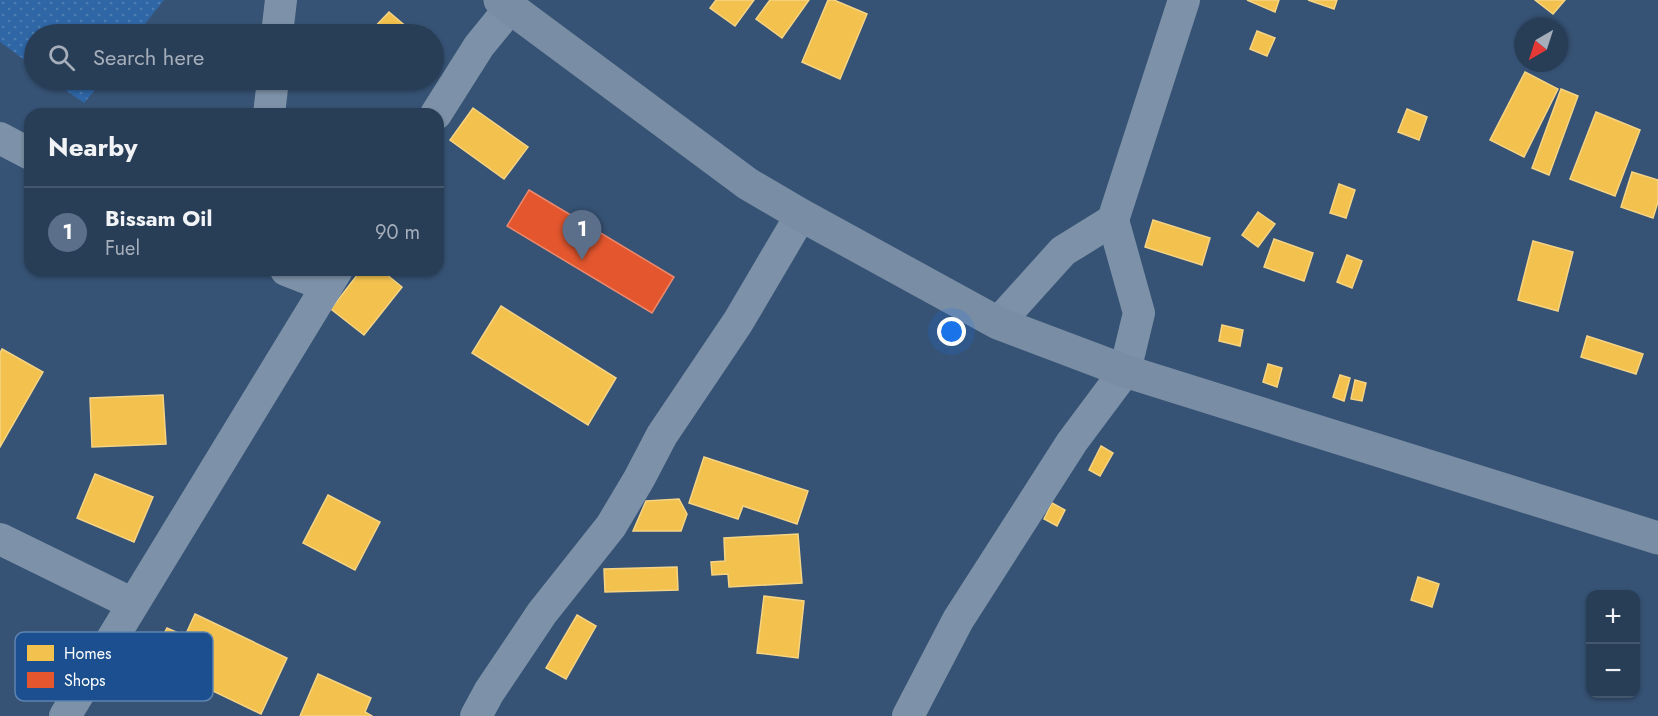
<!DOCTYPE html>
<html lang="en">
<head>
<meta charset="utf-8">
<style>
	:root { --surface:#283e57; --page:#30455d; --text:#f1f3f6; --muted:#a5aeba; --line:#44576d; --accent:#90b9f0 }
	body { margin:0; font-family:Jost,sans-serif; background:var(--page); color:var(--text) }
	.controls { position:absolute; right:18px; bottom:18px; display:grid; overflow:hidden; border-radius:12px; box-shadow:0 2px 4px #0004 }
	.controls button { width:54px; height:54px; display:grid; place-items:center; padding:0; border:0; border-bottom:2px solid var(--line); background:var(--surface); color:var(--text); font:30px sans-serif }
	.compass { position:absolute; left:1514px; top:18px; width:54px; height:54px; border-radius:50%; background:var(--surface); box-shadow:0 2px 4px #0004; rotate:219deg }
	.you { position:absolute; left:952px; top:332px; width:21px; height:21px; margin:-15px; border:4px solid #fff; border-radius:50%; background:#1a73e8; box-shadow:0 0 0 9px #1a73e833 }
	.badge { display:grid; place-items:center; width:39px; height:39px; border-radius:50%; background:var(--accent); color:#fff; font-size:20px; font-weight:700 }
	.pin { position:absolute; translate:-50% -50px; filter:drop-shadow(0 2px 3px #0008) }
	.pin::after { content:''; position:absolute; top:32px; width:21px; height:18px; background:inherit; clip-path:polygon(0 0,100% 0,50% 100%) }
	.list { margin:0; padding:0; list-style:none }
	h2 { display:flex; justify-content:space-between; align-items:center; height:78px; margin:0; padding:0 24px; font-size:26px }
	h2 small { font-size:20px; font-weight:400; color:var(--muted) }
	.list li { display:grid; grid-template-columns:39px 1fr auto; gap:18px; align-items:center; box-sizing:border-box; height:90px; padding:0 24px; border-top:2px solid var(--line) }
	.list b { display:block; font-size:22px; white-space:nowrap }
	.list p { margin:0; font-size:20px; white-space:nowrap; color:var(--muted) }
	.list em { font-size:20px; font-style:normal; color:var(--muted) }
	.icon { flex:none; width:33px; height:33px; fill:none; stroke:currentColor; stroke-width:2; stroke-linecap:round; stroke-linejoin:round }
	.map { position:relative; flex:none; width:1658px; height:716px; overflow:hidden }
	.search { position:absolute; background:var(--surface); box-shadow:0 2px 4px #0004; left:24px; top:24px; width:420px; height:66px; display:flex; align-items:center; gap:15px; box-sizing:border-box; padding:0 21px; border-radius:33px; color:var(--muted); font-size:22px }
	.panel { position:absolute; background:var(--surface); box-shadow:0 2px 4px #0004; left:24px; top:108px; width:420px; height:168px; border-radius:18px }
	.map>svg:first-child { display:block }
	.grass { fill:url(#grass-dots) }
	.homes { fill:#f2c14e; stroke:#f6d483; stroke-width:1.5 }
	.shops { fill:#e4572e; stroke:#ec896d; stroke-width:1.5 }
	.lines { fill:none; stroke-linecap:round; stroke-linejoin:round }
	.minor { stroke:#7d92a8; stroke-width:32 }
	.secondary { stroke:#798da4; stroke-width:33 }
	.key { fill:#1b4f8f; stroke:#5f84b1; stroke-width:1.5 }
	.key-label { font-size:16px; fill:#fff }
</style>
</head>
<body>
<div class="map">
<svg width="1658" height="716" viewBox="0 0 1658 716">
	<defs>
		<pattern id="grass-dots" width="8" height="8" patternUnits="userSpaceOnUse" patternTransform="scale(1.5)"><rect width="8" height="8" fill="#2f66a5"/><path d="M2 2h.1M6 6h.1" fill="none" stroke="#4e7db2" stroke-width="1.8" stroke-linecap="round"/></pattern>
	</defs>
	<rect width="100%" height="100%" fill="#365274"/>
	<g class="grass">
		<polygon points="0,0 164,0 137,34 34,34 34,67 0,42"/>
		<polygon points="51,80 103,80 84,103"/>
	</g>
	<g class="homes">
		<polygon points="716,0 754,0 735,26 710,8"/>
		<polygon points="770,0 809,0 782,38 756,19"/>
		<polygon points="828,0 834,0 867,14 840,79 802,62"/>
		<polygon points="1247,0 1279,0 1275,12"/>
		<polygon points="1308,0 1337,0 1334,9"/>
		<polygon points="1535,0 1565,0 1553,14"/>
		<polygon points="389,12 415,34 368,34"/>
		<polygon points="1257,31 1275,38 1267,56 1250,49"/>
		<polygon points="1525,72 1558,89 1524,157 1490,140"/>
		<polygon points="1561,89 1578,96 1549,175 1532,168"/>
		<polygon points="473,108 528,147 504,179 450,140"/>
		<polygon points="1407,109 1427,117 1419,140 1398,132"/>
		<polygon points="1596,112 1640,130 1615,196 1570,179"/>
		<polygon points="1632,172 1658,180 1658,202 1653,218 1621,207"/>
		<polygon points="1339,184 1355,190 1346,218 1330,213"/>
		<polygon points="1258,212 1275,224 1258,247 1242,235"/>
		<polygon points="1153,220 1210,238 1202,265 1145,247"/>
		<polygon points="1274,239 1313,253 1304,281 1264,267"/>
		<polygon points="1533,241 1573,252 1558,311 1518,300"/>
		<polygon points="1347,255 1362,261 1352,288 1337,282"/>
		<polygon points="361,270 381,270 402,287 364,335 331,309"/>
		<polygon points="501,306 616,378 588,425 472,353"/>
		<polygon points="1222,325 1243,330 1240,346 1219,341"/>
		<polygon points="1587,336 1643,354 1636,374 1581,357"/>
		<polygon points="2,349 43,372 0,447 0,353"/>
		<polygon points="1268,364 1282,368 1277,387 1263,382"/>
		<polygon points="1340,375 1350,378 1344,401 1333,397"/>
		<polygon points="1355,380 1366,383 1362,401 1351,399"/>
		<polygon points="163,395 166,444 92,447 90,398"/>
		<polygon points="1101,446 1113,453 1100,476 1089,470"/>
		<polygon points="704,457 808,491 797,524 743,506 738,519 689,503"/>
		<polygon points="95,474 153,497 134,542 77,518"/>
		<polygon points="328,495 380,522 355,570 303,543"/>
		<polygon points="679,499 687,514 681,531 633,531 646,501"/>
		<polygon points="1052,503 1065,510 1057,526 1044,519"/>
		<polygon points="798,534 802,583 729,587 728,574 712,575 711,562 725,561 724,538"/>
		<polygon points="677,567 678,590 605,592 604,569"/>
		<polygon points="1418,577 1439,584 1432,607 1411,600"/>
		<polygon points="764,596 804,601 798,658 757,653"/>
		<polygon points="195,614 287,658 261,714 167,669 173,654 157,647 167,628 185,636"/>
		<polygon points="577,615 596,626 566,679 546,668"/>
		<polygon points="318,674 371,698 365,712 372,716 300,716"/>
	</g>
	<polygon class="shops" points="529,190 674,277 652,313 507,226"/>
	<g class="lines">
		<g class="minor">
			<polyline points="277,34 281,0"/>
			<polyline points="269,114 273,80"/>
			<polyline points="436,114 479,46 510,8"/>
			<polyline points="0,138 30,154"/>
			<polyline points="286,270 327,286"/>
			<polyline points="998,323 1063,251 1113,220 1184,0"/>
			<polyline points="0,539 133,604"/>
			<polyline points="65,716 337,270"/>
			<polyline points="476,716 489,692 542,613 611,526 639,479 662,435 738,322 801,215"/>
			<polyline points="908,716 958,620 1072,442 1125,371 1139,313 1113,220"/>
		</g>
		<polyline class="secondary" points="500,0 748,184 801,215 998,323 1125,371 1658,538"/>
	</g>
	<rect x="15" y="632" width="198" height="69" rx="9" class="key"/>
	<rect x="27" y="645" width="27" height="16" fill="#f2c14e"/>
	<rect x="27" y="672" width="27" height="16" fill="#e4572e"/>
	<g class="key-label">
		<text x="64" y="659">Homes</text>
		<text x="64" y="686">Shops</text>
	</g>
</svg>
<div class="controls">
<button>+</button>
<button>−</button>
</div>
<svg class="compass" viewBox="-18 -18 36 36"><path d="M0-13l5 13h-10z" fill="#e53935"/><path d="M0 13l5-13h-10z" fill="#a5aeba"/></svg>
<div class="you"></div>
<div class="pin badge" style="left:582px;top:260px;background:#5c6f8a">1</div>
<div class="search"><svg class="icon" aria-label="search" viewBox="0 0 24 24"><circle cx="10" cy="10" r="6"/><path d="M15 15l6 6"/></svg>Search here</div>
<section class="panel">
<h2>Nearby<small></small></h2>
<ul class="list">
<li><span class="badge" style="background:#5c6f8a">1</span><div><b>Bissam Oil</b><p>Fuel</p></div><em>90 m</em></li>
</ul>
</section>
</div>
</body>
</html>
